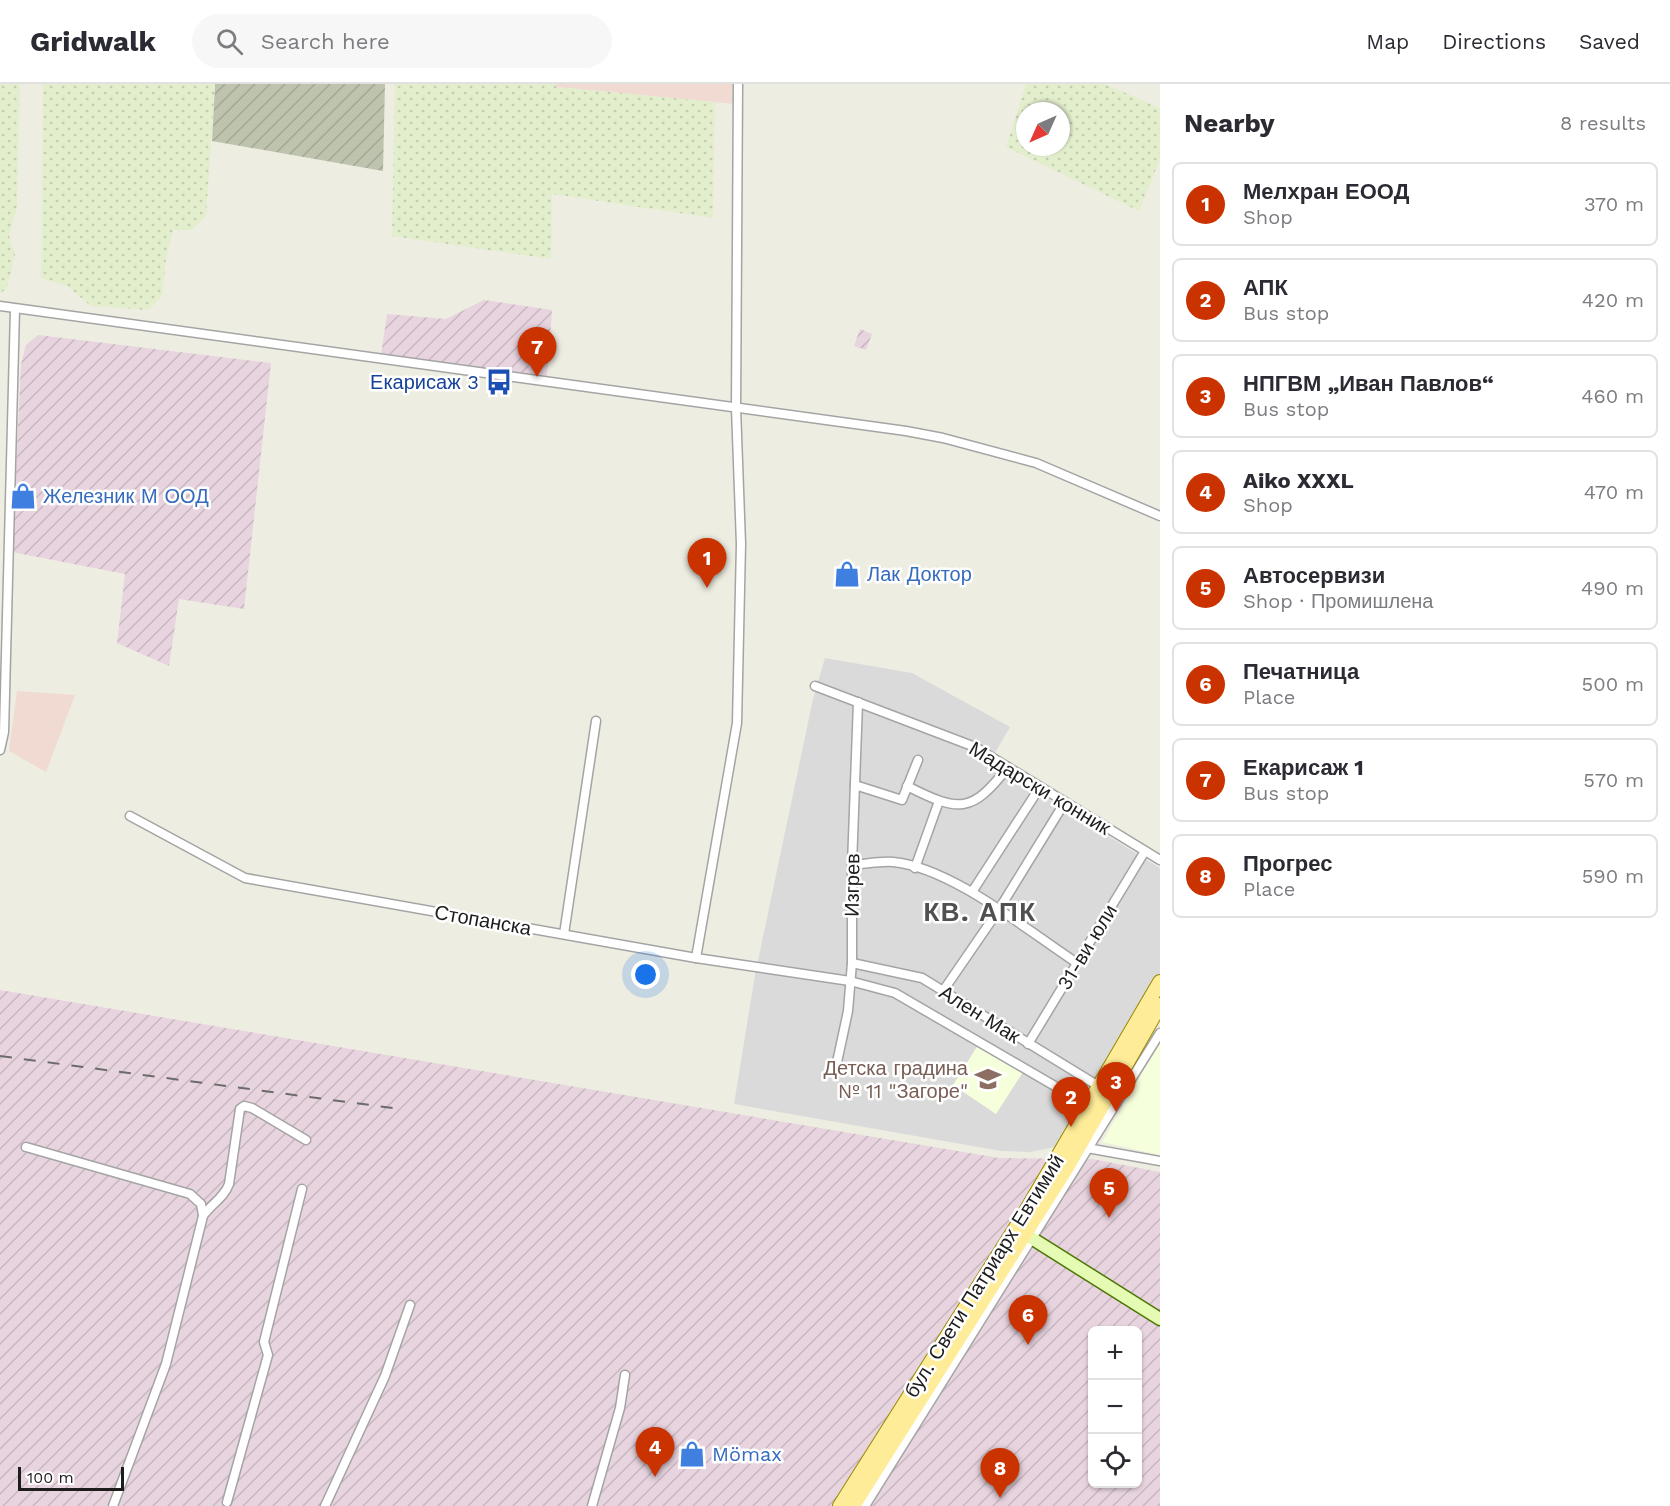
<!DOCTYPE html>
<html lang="en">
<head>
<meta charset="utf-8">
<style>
	:root { --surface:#fff; --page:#f7f7f7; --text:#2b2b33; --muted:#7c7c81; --line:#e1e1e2; --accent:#ca3300 }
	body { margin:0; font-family:"Work Sans",sans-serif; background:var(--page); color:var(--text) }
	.controls { position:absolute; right:18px; bottom:18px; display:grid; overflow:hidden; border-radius:9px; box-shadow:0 2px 4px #0004 }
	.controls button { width:54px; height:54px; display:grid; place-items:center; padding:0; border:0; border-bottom:2px solid var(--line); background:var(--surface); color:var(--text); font:30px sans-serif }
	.compass { position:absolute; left:1016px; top:18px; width:54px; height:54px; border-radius:50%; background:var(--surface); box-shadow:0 2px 4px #0004; rotate:225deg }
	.scale { position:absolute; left:18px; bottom:15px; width:106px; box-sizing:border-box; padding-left:6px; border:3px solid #1d1d1d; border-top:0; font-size:16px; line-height:21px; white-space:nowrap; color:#1d1d1d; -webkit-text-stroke:4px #fff; paint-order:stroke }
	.you { position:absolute; left:646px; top:891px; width:21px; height:21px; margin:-15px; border:4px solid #fff; border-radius:50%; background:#1a73e8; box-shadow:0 0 0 9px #1a73e833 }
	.badge { display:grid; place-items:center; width:39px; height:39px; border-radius:50%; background:var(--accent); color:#fff; font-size:20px; font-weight:700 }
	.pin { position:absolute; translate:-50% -50px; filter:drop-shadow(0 2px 3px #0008) }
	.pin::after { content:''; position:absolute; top:32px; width:21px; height:18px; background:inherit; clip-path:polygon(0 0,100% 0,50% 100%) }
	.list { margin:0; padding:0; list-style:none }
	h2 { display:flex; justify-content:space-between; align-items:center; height:78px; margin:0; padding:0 24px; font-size:26px }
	h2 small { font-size:20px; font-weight:400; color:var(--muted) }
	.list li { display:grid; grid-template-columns:39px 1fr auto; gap:18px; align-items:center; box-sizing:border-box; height:84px; margin:0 12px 12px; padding:0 12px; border:2px solid var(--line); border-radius:9px }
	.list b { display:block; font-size:22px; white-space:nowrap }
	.list p { margin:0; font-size:20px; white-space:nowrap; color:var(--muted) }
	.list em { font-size:20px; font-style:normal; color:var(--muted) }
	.icon { flex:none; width:33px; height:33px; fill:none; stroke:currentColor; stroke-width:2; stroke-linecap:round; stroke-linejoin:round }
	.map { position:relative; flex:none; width:1160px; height:1422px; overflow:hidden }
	header { display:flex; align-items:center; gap:36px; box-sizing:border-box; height:84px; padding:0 30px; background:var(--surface); border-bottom:2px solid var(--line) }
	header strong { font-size:28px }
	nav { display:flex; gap:33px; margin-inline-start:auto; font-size:21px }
	.search { width:420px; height:54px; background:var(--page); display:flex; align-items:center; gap:15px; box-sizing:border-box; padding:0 21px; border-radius:33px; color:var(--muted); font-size:22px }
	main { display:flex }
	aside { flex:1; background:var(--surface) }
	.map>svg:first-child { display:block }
	.residential { fill:#dbdada }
	.commercial { fill:#f0dad1 }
	.industrial { fill:url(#industrial-furrows); fill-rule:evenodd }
	.education { fill:#f6ffdb }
	.construction { fill:url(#construction-furrows) }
	.farmland { fill:url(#farmland-dots); fill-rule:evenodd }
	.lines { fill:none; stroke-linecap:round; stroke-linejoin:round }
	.street-casing { stroke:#a4a4a4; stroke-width:11 }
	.secondary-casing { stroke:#4c7503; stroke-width:15 }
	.primary-casing { stroke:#968a00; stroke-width:16 }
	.street { stroke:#fff; stroke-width:8 }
	.secondary { stroke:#e5fbb4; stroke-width:12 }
	.primary { stroke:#feec98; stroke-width:14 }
	.rail { stroke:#6b6b6b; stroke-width:2; stroke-dasharray:12 12; stroke-linecap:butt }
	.labels { text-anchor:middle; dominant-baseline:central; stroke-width:5; stroke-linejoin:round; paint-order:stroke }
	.transit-label { font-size:20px; fill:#164399; stroke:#fff; text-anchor:end }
	.shop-label { font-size:20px; fill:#366cbe; stroke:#fff; text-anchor:start }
	.street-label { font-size:20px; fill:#1d1d1d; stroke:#fff }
	.education-label { font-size:20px; fill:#785e54; stroke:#fff; text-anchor:end }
	.district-label { font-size:26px; font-weight:bold; letter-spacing:1.5px; fill:#505050; stroke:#fff }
</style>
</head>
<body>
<header>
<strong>Gridwalk</strong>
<div class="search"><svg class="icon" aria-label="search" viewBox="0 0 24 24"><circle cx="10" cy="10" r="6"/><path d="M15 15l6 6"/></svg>Search here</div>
<nav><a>Map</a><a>Directions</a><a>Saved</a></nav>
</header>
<main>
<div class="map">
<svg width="1160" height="1422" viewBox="0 0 1160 1422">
	<defs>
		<pattern id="industrial-furrows" width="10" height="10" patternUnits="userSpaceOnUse" patternTransform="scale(1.5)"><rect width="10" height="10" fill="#e8d4df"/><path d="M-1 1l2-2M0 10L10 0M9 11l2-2" fill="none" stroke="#c7b6bf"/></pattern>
		<pattern id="construction-furrows" width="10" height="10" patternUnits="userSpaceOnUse" patternTransform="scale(1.5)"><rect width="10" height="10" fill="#bec3ae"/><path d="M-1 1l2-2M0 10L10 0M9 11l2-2" fill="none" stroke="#a3a795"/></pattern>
		<pattern id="farmland-dots" width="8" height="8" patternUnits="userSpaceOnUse" patternTransform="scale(1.5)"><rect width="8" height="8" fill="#e3eecd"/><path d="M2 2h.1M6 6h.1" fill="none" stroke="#c2ccb0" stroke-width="1.8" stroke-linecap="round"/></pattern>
	</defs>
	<rect width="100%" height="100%" fill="#eeede2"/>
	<polygon class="residential" points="825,574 912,589 1010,643 989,679 1160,784 1160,892 1132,946 1055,1063 1030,1068 1001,1067 734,1020 755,891 813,615"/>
	<g class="commercial">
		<polygon points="556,0 735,0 735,20 556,3"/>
		<polygon points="17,607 75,611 46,688 9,667"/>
	</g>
	<g class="industrial">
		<polygon points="484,216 552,226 547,292 381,271 387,230 446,235"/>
		<polygon points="860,245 872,250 866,266 854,262"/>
		<polygon points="38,251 271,279 244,525 179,515 169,582 117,559 125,490 12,468 21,280 26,261"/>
		<path d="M 0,906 L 999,1074 L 1092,1075 L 1160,1088 L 1160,1422 L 0,1422 ZM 1092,1246 L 1138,1246 L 1138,1400 L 1092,1400 Z"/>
	</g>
	<g class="education">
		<polygon points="1160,958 1160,1071 1102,1058"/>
		<polygon points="978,961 1023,988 996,1030 953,1001"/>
	</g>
	<polygon class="construction" points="215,0 385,0 383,87 212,57"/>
	<g class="farmland">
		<polygon points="0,0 20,0 17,123 9,152 15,170 7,205 0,209"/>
		<polygon points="43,0 215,0 206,132 192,146 173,146 166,174 162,212 149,226 91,222 67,202 41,194"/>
		<polygon points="395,0 556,0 556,3 715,18 713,134 552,110 551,175 392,152"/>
		<path d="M 1026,0 L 1105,0 L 1160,24 L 1160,75 L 1139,127 L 1006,63 ZM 1025,27 L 1061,27 L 1061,63 L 1025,63 Z"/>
	</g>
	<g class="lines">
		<g class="street-casing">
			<g id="street">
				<polyline points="0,222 906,347 943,354 1036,379 1160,432"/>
				<polyline points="815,602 975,663 1160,776"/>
				<polyline points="0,666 4,648 15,225"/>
				<polyline points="855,701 902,716 918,676"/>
				<path d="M 907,702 C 960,729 972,729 1008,683"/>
				<polyline points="130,732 245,794 696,874 850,897 895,909 1089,1022"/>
				<path d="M 852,781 C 865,780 880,777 893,778 C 951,783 1028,847 1077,879"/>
				<polyline points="915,784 939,717"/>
				<polyline points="972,808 1040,703"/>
				<polyline points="564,850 596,637"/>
				<polyline points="696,874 737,639 741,460 736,324 738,0"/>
				<polyline points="852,879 922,894 1100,1003"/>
				<polyline points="943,907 998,827 1065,718"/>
				<polyline points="1028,960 1145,767"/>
				<polyline points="836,983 848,927 852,879 852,781 858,618"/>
				<polyline points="26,1063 190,1110 201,1120 203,1131"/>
				<polyline points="1087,1064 1160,1077"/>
				<polyline points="227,1418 268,1271 264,1258 302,1105"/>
				<path d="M 113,1422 L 166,1280 L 203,1132 C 211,1120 224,1114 229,1100 L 240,1025 L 244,1022 L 252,1024 L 306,1056"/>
				<polyline points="325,1422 385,1292 410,1221"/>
				<polyline points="592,1422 620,1324 625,1291"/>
				<polyline points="865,1422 1160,949"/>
			</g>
		</g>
		<g class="secondary-casing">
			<polyline id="secondary" points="1025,1150 1160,1235"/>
		</g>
		<g class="primary-casing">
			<g id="primary">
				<polyline points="840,1422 1022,1134 1160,898"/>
				<polyline points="853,1422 1066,1085 1160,921"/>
			</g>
		</g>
		<use href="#street" class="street"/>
		<use href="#secondary" class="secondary"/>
		<use href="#primary" class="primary"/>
		<polyline class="rail" points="0,972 400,1025"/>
	</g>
	<defs>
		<g id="bus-bare" transform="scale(2.07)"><path d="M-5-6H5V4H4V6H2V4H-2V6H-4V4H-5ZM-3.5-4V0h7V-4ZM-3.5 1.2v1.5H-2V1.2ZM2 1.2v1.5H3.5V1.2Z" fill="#1a4fb4" stroke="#fff" stroke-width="2.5" paint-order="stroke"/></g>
		<g id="shop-bare" transform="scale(2.07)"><path d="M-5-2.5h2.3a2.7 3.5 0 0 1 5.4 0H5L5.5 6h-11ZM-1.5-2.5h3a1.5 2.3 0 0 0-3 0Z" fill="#3f7fe0" stroke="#fff" stroke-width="2.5" paint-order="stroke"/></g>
		<g id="school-bare" transform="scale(2.07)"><path d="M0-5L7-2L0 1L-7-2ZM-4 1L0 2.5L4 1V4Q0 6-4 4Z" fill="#8d6e63" stroke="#fff" stroke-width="2.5" paint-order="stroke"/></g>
	</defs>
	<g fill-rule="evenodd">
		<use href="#bus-bare" x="499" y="298"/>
		<use href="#shop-bare" x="23" y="412"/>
		<use href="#shop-bare" x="847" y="490"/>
		<use href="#school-bare" x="988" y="995"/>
		<use href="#shop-bare" x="692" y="1370"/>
	</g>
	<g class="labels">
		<g class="transit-label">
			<text x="479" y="298">Екарисаж 3</text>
		</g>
		<g class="shop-label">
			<text x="43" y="412">Железник М ООД</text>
			<text x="867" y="490">Лак Доктор</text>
			<text x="712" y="1370">Mömax</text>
		</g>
		<g class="street-label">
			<text transform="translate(1040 704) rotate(31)">Мадарски конник</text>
			<text transform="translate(852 801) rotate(-89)">Изгрев</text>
			<text transform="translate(483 836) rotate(10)">Стопанска</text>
			<text transform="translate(1087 863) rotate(-59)">31-ви юли</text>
			<text transform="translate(980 930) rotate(32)">Ален Мак</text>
			<text transform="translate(984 1192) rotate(-58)">бул. Свети Патриарх Евтимий</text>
		</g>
		<g class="education-label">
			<text x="968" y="984">Детска градина<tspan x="968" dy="23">№ 11 "Загоре"</tspan></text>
		</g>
		<g class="district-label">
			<text x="980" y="828">КВ. АПК</text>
		</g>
	</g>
</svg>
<div class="controls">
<button>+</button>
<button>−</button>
<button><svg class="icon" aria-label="locate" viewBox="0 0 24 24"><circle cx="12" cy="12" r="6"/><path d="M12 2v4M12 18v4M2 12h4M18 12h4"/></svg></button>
</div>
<svg class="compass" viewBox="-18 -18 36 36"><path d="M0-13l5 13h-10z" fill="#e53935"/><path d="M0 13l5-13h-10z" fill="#7c7c81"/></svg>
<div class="scale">100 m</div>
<div class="you"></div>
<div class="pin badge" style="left:707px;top:504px">1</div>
<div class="pin badge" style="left:1071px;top:1043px">2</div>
<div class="pin badge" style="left:1116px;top:1028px">3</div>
<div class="pin badge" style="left:655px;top:1393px">4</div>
<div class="pin badge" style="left:1109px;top:1134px">5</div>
<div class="pin badge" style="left:1028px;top:1261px">6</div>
<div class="pin badge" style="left:537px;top:293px">7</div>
<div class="pin badge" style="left:1000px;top:1414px">8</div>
</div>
<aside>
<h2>Nearby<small>8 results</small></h2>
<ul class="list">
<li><span class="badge">1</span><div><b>Мелхран ЕООД</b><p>Shop</p></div><em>370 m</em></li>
<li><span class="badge">2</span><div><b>АПК</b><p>Bus stop</p></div><em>420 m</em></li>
<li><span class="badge">3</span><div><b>НПГВМ „Иван Павлов“</b><p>Bus stop</p></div><em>460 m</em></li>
<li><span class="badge">4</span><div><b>Aiko XXXL</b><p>Shop</p></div><em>470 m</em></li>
<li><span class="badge">5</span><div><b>Автосервизи</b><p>Shop · Промишлена</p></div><em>490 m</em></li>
<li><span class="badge">6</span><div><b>Печатница</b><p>Place</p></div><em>500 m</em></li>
<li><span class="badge">7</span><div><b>Екарисаж 1</b><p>Bus stop</p></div><em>570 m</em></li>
<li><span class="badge">8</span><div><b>Прогрес</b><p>Place</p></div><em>590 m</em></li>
</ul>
</aside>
</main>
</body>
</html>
